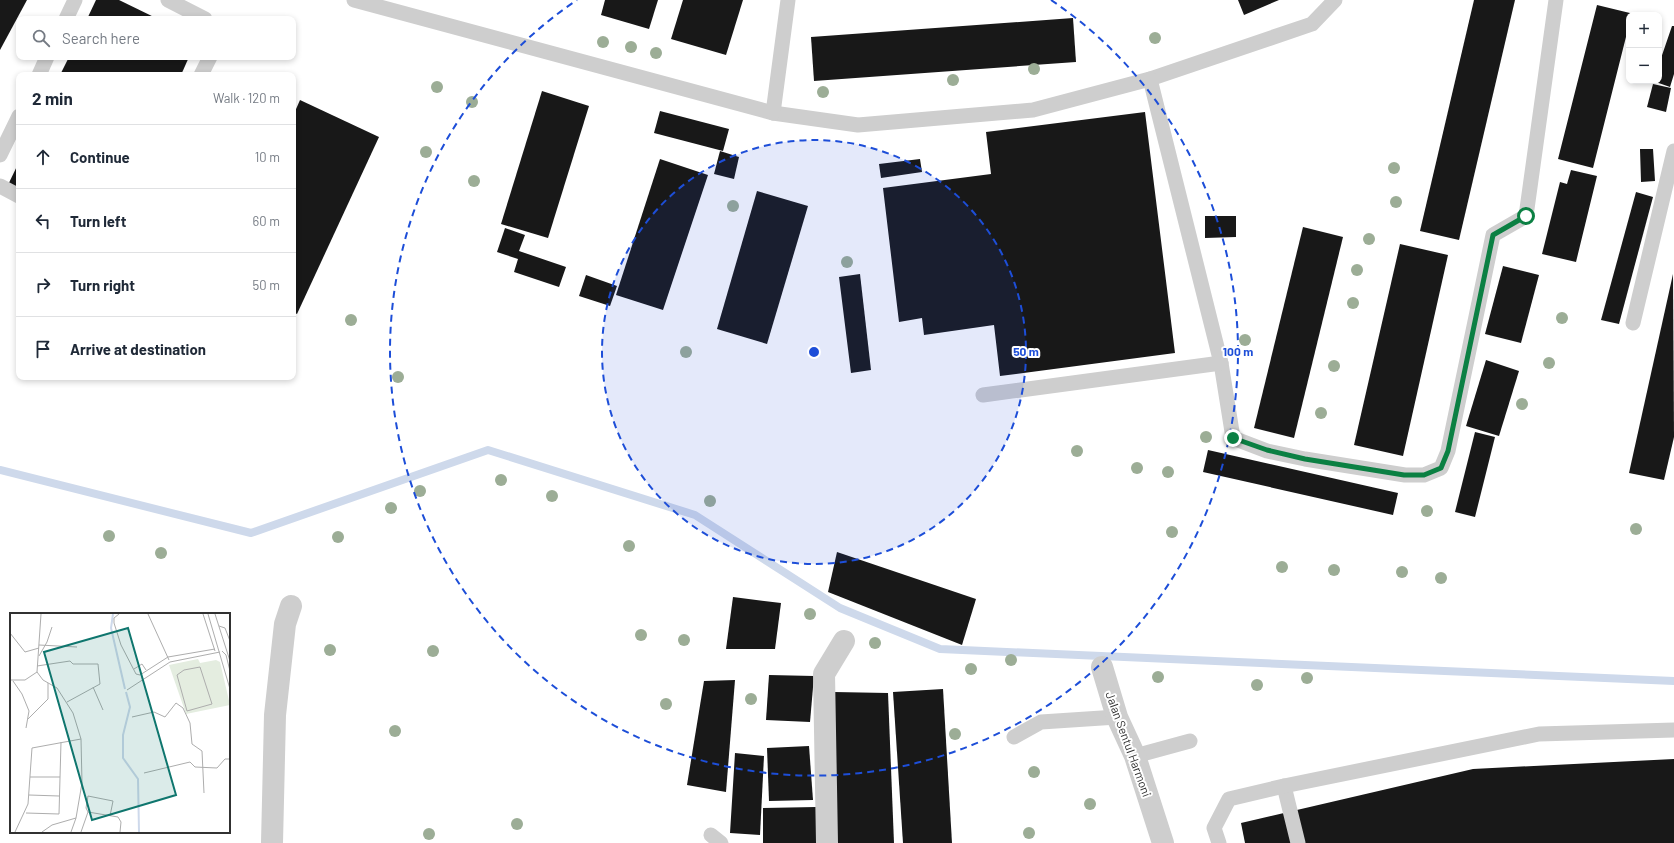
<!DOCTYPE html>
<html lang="en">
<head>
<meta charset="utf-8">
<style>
	:root { --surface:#fff; --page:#f2f2f3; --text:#1f2937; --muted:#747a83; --line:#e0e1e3 }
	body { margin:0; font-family:Barlow,sans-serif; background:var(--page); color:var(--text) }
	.controls { position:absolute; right:12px; top:12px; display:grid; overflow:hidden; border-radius:8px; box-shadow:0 2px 6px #0003 }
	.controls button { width:36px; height:36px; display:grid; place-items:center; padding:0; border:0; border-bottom:1px solid var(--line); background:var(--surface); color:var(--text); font:20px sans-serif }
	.stop { position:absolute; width:12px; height:12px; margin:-9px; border:3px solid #0b8043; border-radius:50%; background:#fff }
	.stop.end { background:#0b8043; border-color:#fff; box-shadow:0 1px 4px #0008 }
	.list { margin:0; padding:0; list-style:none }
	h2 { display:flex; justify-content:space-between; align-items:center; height:52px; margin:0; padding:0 16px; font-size:17px }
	h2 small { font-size:13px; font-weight:400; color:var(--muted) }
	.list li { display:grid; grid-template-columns:26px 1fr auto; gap:12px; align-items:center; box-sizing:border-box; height:64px; padding:0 16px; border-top:1px solid var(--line) }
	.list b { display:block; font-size:15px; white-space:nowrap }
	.list em { font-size:13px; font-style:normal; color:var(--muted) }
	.icon { flex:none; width:22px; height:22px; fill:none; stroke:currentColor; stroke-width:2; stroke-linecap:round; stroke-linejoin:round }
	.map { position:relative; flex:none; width:1674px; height:843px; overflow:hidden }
	.search { position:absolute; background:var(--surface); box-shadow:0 2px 6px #0003; left:16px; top:16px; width:280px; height:44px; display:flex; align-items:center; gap:10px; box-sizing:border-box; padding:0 14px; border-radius:8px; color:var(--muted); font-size:15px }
	.panel { position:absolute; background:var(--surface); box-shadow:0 2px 6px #0003; left:16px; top:72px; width:280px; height:308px; border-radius:8px }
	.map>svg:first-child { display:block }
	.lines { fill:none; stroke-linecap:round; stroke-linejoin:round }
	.stream { stroke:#ced9eb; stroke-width:8 }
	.building { fill:#181818 }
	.lane { stroke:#cecece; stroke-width:15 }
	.street { stroke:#cecece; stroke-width:22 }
	.tree { fill:#9cad96 }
	.route { stroke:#0b8043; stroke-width:5 }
	.ring { fill:none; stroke:#1d4ed8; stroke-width:2; stroke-dasharray:7 5 }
	.labels { text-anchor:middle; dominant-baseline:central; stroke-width:4; stroke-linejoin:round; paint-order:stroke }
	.street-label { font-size:12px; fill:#313131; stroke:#fff }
	.inset-river { fill:none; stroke:#ced9eb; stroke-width:2 }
	.inset-road { fill:none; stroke:#adadad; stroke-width:1 }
	.view { fill:#0f766e; fill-opacity:0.15; stroke:#0f766e; stroke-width:2 }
	.inset-edge { fill:none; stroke:#313131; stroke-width:2 }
	.centre { fill:#1d4ed8; stroke:#fff; stroke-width:2 }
	.ring-label { font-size:12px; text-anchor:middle; font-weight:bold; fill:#1d4ed8; stroke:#fff; stroke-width:4; stroke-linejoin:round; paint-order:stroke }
</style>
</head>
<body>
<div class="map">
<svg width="1674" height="843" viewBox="0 0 1674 843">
	<rect width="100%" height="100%" fill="#fff"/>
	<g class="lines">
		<polyline class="stream" points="0,470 251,533 488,450 695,515 840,608 940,649 1674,681"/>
	</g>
	<g class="building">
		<polygon points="0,0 27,0 0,50"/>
		<polygon points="96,0 119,0 158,19 87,19"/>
		<polygon points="605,0 658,0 649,29 601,15"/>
		<polygon points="683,0 743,0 726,55 671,39"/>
		<polygon points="1238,0 1279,0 1244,15"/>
		<polygon points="1474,0 1515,0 1459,240 1420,231"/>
		<polygon points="1597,5 1634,14 1629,15 1629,25 1593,168 1558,159"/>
		<polygon points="1073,18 1076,62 814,81 811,37"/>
		<polygon points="1672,26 1674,26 1674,74 1670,87 1653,81 1659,81 1659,64"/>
		<polygon points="69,57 189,57 181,75 60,75"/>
		<polygon points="1653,84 1671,88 1666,112 1647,107"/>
		<polygon points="542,91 589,106 548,238 501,224"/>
		<polygon points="300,100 379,137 297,314 293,312 293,116"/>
		<polygon points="660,111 729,129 723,151 654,133"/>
		<polygon points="1145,112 1175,353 1000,376 994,325 924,335 922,318 899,322 883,188 991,174 986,132"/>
		<polygon points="1640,149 1653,149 1655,181 1641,182"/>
		<polygon points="720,151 739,157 734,179 714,174"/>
		<polygon points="660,159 708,175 663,310 616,295"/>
		<polygon points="920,159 922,172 881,178 879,164"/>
		<polygon points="19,162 19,195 6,189"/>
		<polygon points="1571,170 1597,176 1576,262 1542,254 1560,182 1567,184"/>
		<polygon points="757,191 808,206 767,344 717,329"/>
		<polygon points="1636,192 1653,197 1619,324 1601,320"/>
		<polygon points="1205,216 1236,216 1236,237 1205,238"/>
		<polygon points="1303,227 1343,237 1294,438 1254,428"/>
		<polygon points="505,228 525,235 519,251 566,267 559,287 514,272 518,259 497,252"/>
		<polygon points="1400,244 1448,255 1403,456 1354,445"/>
		<polygon points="1503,266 1539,275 1521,343 1485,334"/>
		<polygon points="860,274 871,370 851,373 839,277"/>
		<polygon points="1673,274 1674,437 1664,480 1629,473"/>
		<polygon points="586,275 617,286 610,306 579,296"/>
		<polygon points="1486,360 1519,371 1499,436 1466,426"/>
		<polygon points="1475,432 1495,437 1475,517 1455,512"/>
		<polygon points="1208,450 1398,493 1393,515 1203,472"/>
		<polygon points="837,552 976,599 962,645 828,592"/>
		<polygon points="733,597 781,603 775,649 726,649"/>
		<polygon points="769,675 814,676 810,722 766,720"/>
		<polygon points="735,680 726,792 687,785 704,681"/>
		<polygon points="943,689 952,843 903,843 893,692"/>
		<polygon points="834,692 888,693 894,843 832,843"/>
		<polygon points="809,746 813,800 769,801 767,748"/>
		<polygon points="735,753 764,756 760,835 730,833"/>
		<polygon points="1674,759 1674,843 1245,843 1241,823 1473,769"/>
		<polygon points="816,807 817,843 763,843 763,808"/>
	</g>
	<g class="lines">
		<g class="lane">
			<polyline points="168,0 205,19"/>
			<polyline points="354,0 773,113 858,125 1033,110 1150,79 1312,24 1335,0"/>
			<polyline points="66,19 75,0"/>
			<polyline points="39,75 47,57"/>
			<polyline points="201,75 210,57"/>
			<polyline points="1150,79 1221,363 1233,438 1267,451 1305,459 1405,475 1424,475 1441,468 1448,451 1493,235 1526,216 1556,0"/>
			<polyline points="773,113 788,0"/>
			<polyline points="0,155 19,116"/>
			<polyline points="0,186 19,196"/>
			<polyline points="1633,323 1674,151"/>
			<polyline points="983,395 1221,363"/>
			<polyline points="1014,737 1041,722 1117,717"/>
			<polyline points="1135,756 1190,741"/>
			<polyline points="1284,786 1298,843"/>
			<polyline points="711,835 721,843"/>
			<polyline points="1219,843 1214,828 1229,799 1284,786 1539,734 1674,730"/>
		</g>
		<g class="street">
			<polyline points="1102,667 1117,717 1135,756 1163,843"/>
			<polyline points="272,843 275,715 285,624 291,606"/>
			<polyline points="827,843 824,674 844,641"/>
		</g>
	</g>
	<g class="tree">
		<circle cx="1155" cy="38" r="6"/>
		<circle cx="603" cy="42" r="6"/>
		<circle cx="631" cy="47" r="6"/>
		<circle cx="656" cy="53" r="6"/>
		<circle cx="1034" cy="69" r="6"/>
		<circle cx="953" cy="80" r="6"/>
		<circle cx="437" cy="87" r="6"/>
		<circle cx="823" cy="92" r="6"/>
		<circle cx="472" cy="102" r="6"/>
		<circle cx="426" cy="152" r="6"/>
		<circle cx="1394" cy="168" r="6"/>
		<circle cx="474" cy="181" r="6"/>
		<circle cx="1396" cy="202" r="6"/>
		<circle cx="733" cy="206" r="6"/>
		<circle cx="1369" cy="239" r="6"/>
		<circle cx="847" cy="262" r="6"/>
		<circle cx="1357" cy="270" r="6"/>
		<circle cx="1353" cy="303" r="6"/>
		<circle cx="1562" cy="318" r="6"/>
		<circle cx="351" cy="320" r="6"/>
		<circle cx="1245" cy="340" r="6"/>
		<circle cx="686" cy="352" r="6"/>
		<circle cx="1549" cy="363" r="6"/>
		<circle cx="1334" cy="366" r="6"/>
		<circle cx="398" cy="377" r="6"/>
		<circle cx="1522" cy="404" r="6"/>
		<circle cx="1321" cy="413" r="6"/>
		<circle cx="1206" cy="437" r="6"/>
		<circle cx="1077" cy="451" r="6"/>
		<circle cx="1137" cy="468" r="6"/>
		<circle cx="1168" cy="472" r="6"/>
		<circle cx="501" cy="480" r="6"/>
		<circle cx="420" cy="491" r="6"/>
		<circle cx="552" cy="496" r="6"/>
		<circle cx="710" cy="501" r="6"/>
		<circle cx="391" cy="508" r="6"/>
		<circle cx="1427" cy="511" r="6"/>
		<circle cx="1636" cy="529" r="6"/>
		<circle cx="1172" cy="532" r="6"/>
		<circle cx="109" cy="536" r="6"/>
		<circle cx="338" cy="537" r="6"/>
		<circle cx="629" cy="546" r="6"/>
		<circle cx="161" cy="553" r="6"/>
		<circle cx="1282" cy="567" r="6"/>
		<circle cx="1334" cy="570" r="6"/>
		<circle cx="1402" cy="572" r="6"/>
		<circle cx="1441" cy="578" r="6"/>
		<circle cx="810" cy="614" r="6"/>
		<circle cx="641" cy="635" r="6"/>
		<circle cx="684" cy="640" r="6"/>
		<circle cx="875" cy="643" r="6"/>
		<circle cx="330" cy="650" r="6"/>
		<circle cx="433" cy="651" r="6"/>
		<circle cx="1011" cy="660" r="6"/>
		<circle cx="971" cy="669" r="6"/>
		<circle cx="1158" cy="677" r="6"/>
		<circle cx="1307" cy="678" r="6"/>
		<circle cx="1257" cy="685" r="6"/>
		<circle cx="751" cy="699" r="6"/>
		<circle cx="666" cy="704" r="6"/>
		<circle cx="395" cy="731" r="6"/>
		<circle cx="955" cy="734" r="6"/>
		<circle cx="1034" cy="772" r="6"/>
		<circle cx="1090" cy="804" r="6"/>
		<circle cx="517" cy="824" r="6"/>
		<circle cx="1029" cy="833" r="6"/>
		<circle cx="429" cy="834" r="6"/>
	</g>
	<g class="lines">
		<polyline class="route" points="1233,438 1267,450 1305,459 1404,475 1424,475 1441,468 1448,451 1493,235 1526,216"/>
	</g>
	<circle cx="814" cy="352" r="212" fill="#1d4ed8" fill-opacity=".12"/>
	<g class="ring">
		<circle cx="814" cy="352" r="212"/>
		<path d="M1051 0A424 424 0 1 1 577 0"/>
	</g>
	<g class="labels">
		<g class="street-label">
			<text transform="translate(1129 744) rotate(70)">Jalan Sentul Harmoni</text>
		</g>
	</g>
	<g transform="translate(10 613)">
		<rect width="220" height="220" fill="#fff"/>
		<path d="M 188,46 L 190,50 L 206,47 L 210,49 L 220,92 L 176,101 L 159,52 Z" fill="#e4ede0"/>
		<path class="inset-river" d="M 103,1 L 101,15 L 115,76M 116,79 L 120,94 L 113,122 L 113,145 L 128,166 L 129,219"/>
		<path class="inset-road" d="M 31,1 L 27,59 L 33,67 L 47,75 L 63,100 L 71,126 L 72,170 L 66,205 L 42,212 L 32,219M 109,1 L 104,5 L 104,10 L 111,32 L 126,61 L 130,62 L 158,44 L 205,36M 138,1 L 159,47M 193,1 L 205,38M 198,1 L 220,76M 205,1 L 220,48M 209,13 L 215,15 L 220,28M 0,20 L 15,39 L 29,35M 29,32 L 67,34M 212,38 L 216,42 L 220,58M 29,43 L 37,29 L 42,14M 27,53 L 60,48 L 63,51 L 88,51 L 90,71 L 57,89M 190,54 L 202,91 L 177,98 L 167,62 L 174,57 ZM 124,56 L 132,51 L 136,57M 0,67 L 15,67 L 27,59M 3,68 L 12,81 L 19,98 L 16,115M 83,74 L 93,97M 117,77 L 160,49 L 210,39M 122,104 L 144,99 L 155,104 L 166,90 L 173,95 L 180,110 L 182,131 L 192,138 L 194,180M 18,106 L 38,86 L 38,70M 134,160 L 180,149 L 185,154 L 207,155 L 215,146 L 220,146M 20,164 L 50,164M 19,182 L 49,183M 78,199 L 76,195 L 78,183 L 103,188 L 100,203M 16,200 L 49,201 L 51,129M 5,219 L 18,191 L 22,135 L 71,126M 61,219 L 66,205M 71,219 L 78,199 L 108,204 L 111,209 L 110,219"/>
		<path class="view" d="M 118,15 L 166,182 L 82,207 L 34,39 Z"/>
		<rect width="220" height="220" class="inset-edge"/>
	</g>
	<circle cx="814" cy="352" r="6" class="centre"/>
	<g class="ring-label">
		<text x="1026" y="356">50 m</text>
		<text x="1238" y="356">100 m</text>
	</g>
</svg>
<div class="controls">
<button>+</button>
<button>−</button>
</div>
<div class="stop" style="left:1526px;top:216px"></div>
<div class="stop end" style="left:1233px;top:438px"></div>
<div class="search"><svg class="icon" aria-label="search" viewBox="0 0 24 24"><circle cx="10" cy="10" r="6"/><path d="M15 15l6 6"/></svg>Search here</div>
<section class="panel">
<h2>2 min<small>Walk · 120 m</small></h2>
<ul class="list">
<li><svg class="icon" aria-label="ahead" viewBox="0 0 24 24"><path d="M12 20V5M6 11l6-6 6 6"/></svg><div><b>Continue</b></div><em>10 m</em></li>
<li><svg class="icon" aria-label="left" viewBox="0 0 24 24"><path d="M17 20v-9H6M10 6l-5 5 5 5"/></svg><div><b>Turn left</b></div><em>60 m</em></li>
<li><svg class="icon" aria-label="right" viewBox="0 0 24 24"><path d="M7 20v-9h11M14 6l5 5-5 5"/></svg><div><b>Turn right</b></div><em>50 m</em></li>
<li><svg class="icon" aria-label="arrive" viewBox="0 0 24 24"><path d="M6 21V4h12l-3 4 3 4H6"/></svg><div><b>Arrive at destination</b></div></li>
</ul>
</section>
</div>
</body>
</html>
